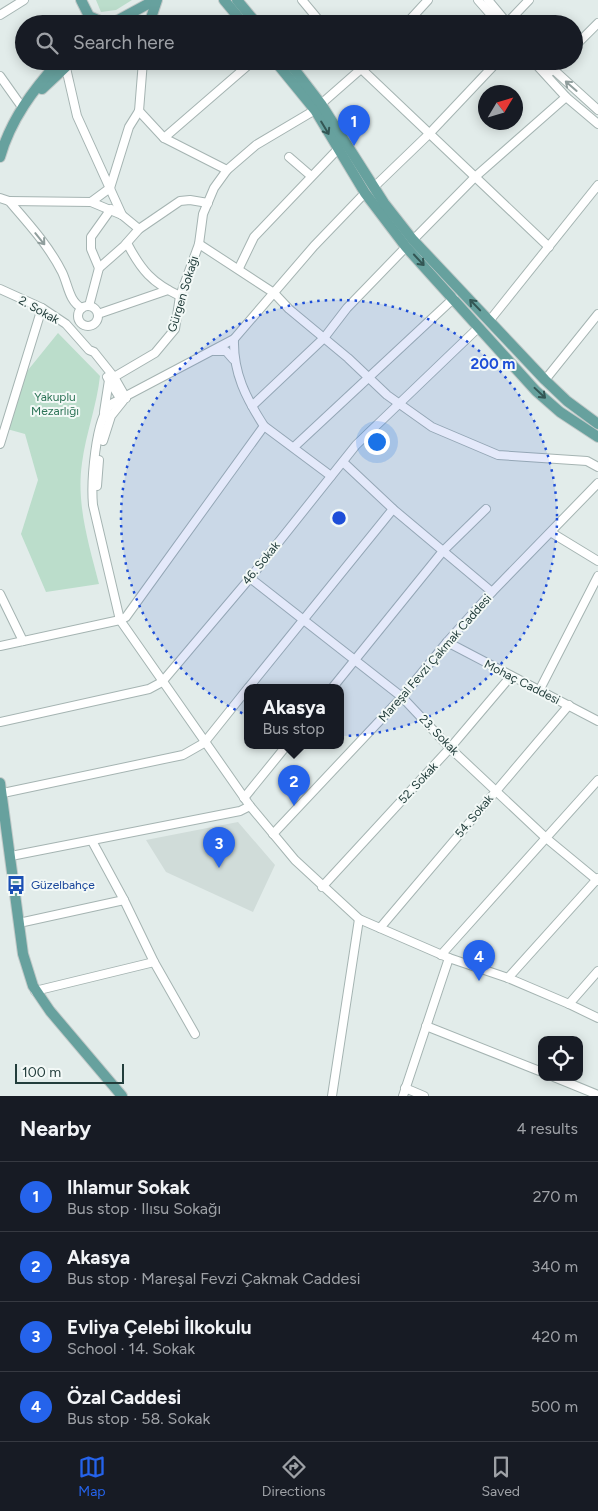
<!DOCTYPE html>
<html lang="en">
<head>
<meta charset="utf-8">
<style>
	:root { --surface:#171b24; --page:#20242c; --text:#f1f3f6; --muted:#9ea1a6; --line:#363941; --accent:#2563eb }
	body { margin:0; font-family:Figtree,sans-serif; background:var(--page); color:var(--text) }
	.controls { position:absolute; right:15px; bottom:15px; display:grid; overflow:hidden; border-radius:10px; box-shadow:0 2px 12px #0003 }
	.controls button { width:45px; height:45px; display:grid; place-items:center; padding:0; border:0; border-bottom:1px solid var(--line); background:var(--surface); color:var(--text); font:25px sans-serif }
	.compass { position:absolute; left:478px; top:85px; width:45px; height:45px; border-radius:50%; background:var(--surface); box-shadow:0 2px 12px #0003; rotate:52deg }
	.scale { position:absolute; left:15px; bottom:12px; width:109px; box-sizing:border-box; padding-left:5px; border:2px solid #223d3b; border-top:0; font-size:14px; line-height:18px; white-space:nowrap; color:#223d3b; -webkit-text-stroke:4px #f3f9f7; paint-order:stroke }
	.you { position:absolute; left:376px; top:441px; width:18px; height:18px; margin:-12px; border:4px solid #fff; border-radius:50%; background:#1a73e8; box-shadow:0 0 0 8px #1a73e833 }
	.badge { display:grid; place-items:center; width:32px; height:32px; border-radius:50%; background:var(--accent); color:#fff; font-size:16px; font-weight:700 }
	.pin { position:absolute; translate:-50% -41px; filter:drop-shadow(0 1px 2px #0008) }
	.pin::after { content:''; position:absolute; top:26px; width:18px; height:15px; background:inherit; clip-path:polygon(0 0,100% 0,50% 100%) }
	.popup { position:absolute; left:244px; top:684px; width:100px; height:65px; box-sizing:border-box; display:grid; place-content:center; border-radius:10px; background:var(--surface); filter:drop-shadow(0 1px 4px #0005); font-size:16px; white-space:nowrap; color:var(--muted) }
	.popup b { font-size:19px; color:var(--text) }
	.popup::after { content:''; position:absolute; left:50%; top:100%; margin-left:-10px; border:10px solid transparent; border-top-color:var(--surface) }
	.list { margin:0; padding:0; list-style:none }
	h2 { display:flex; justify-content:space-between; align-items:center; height:65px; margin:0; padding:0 20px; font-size:21px }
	h2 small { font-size:16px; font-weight:400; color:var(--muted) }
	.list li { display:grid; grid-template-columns:32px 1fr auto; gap:15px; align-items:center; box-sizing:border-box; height:70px; padding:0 20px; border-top:1px solid var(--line) }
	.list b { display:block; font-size:19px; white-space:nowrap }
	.list p { margin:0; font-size:16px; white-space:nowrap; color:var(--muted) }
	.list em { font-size:16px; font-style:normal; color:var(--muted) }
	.icon { flex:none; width:28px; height:28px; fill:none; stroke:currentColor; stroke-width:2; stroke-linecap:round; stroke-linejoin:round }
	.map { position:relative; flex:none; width:598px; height:1096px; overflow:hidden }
	.search { position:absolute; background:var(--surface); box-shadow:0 2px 12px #0003; left:15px; right:15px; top:15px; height:55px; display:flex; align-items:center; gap:12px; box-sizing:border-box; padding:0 18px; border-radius:28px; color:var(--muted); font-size:19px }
	.sheet { height:345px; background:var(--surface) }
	nav { display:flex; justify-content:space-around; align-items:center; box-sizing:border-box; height:70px; border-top:1px solid var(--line); background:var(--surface); font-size:14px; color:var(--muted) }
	nav a { display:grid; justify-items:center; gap:2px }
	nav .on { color:var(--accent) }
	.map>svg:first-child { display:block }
	.built { fill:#d0dcd9 }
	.green { fill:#bbddcb }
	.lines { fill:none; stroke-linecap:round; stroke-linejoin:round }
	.minor-casing { stroke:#a5b4b2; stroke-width:10 }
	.major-casing { stroke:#c1c9c8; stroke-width:12 }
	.minor { stroke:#fff; stroke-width:8 }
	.major { stroke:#67a19e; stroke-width:10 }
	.oneway { stroke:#909e9d }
	.oneway2 { stroke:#335654 }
	.ring { fill:none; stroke:#1d4ed8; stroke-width:2.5; stroke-dasharray:2.5 5 }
	.labels { text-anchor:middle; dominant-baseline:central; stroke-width:4; stroke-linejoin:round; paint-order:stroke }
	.street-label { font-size:12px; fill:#223d3b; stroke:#f3f9f7 }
	.park-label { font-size:12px; fill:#2d7457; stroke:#f3f9f7 }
	.transit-label { font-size:12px; fill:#164399; stroke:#f3f9f7; text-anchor:start }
	.centre { fill:#1d4ed8; stroke:#f3f9f7; stroke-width:2.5 }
	.ring-label { font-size:15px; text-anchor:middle; font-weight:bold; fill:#1d4ed8; stroke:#f3f9f7; stroke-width:4; stroke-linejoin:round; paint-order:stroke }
</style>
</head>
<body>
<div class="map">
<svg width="598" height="1096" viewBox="0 0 598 1096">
	<rect width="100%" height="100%" fill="#e2ecea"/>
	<polygon class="built" points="238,822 275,865 253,912 166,872 146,840"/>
	<g class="green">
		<polygon points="96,0 132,0 116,10 101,12"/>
		<path d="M 58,333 L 100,376 C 97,405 86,433 82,463 C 76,504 89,545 99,584 L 46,592 L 21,534 L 38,480 L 25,434 L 7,429 L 20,380 Z"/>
	</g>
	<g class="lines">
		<g class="minor-casing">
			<g id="minor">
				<polyline points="302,0 322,24"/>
				<polyline points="478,0 499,24"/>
				<polyline points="488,0 508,24"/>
				<polyline points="0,15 24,0"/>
				<polyline points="406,24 428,0"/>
				<polyline points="506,24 529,0"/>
				<polyline points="574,47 598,23"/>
				<polyline points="353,61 549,247"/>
				<polyline points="533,61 566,97 598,124"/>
				<polyline points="544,61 598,110"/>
				<polyline points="66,68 77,116 122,215"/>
				<polyline points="549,73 560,61"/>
				<polyline points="0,76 22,107"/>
				<polyline points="321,104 370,61"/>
				<polyline points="139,111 164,138 227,170"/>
				<polyline points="164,138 253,61"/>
				<polyline points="289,157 311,176"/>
				<polyline points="374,187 429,134 498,61"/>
				<polyline points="110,188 129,127 139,111 143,61"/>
				<path d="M 0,198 L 9,201 C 28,223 49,246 62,272 C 68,284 69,302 82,308"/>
				<polyline points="9,201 91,202 110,188"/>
				<polyline points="91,202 122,215 139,229 180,201 190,200 208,203"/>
				<polyline points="413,240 475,177 566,97"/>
				<path d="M 127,243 C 141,270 152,283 180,296"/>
				<polyline points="199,244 274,293 289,309 348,358 387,395 432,427 498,455 587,461 598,467"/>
				<polyline points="99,268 124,246 139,229"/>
				<polyline points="239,268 254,237 338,149"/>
				<polyline points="0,289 42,308 66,324 89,350 94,352 114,377 126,398"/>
				<polyline points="89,306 99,268 91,249 91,237 111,209"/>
				<circle cx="88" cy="316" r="10"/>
				<polyline points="98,314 168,290"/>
				<polyline points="490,320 598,185"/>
				<path d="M 234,339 L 111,404 C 95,419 91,483 93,505 L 120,620 L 250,806 L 295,860 L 359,919 L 449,958 L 508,978 L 569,1004 L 598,1018"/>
				<polyline points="214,351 226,351 233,359"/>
				<polyline points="107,377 118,395 126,398"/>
				<polyline points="109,380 155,353 175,329 180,296 199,244 203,214 214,188 227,170 256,145 315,110"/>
				<polyline points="545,380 598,314"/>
				<polyline points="252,406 324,338 347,308 406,247"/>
				<polyline points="104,412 109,380"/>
				<polyline points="264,426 331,476"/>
				<polyline points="103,441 111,416 123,401"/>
				<polyline points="0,444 42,308"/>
				<polyline points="294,447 454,298"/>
				<polyline points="343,462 393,509 492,592"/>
				<polyline points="97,486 99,460"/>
				<polyline points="552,533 598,561"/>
				<polyline points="250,578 402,697 450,748 546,838 598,881"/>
				<polyline points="0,594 23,641"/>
				<polyline points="447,642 598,721"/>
				<path d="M 0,646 L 120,620 L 126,617 L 264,426 C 246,398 233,373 234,339 L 314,246 L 365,193"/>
				<polyline points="249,687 393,509"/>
				<polyline points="333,687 443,551 486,509"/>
				<polyline points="539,691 598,576"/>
				<polyline points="0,722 149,689 162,682 250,578 356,445 479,327"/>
				<polyline points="3,793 183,755 204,743 248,688"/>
				<polyline points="244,798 287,745"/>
				<polyline points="273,834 402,697 447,642 492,592 598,483"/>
				<polyline points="11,856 240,811 250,806"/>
				<polyline points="322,887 450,748 511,676"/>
				<polyline points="124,900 154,962 195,1034"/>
				<polyline points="19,923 124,900 92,841"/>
				<polyline points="380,928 569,705"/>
				<polyline points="441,955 598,780"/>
				<polyline points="508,978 598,878"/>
				<polyline points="35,991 154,962"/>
				<polyline points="569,1004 598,971"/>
				<polyline points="426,1026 542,1072"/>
				<polyline points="554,1077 598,1095"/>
				<polyline points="405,1088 424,1096"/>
				<polyline points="332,1096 359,919"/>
				<polyline points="403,1096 449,958"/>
			</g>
		</g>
		<g class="major-casing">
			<g id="major">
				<polyline points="81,0 89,16 107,24"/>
				<polyline points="224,0 244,24"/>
				<polyline points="237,0 257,24"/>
				<polyline points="111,24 155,0"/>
				<polyline points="149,24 157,0"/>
				<polyline points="275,61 315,110 365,193 406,247 536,391 560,412 598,437"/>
				<polyline points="288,61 321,104 384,203 413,240 545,380 567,401 598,424"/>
				<polyline points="42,89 72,61"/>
				<path d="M 0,157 C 11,119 33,90 59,61"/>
				<polyline points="0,783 23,954 33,986 50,1011 122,1096"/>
			</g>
		</g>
		<use href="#minor" class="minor"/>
		<use href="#major" class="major"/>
	</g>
	<defs><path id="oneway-shaft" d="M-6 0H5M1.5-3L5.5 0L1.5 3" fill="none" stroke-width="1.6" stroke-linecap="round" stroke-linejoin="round" transform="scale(1.25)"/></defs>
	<g class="oneway">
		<use href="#oneway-shaft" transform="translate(571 86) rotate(-139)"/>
		<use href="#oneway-shaft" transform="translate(40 239) rotate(51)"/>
	</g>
	<g class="oneway2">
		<use href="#oneway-shaft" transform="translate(325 128) rotate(59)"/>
		<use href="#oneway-shaft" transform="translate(419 260) rotate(47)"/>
		<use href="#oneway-shaft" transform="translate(475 305) rotate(-134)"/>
		<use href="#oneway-shaft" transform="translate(540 393) rotate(43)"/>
	</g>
	<circle cx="339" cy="518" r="218" fill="#1d4ed8" fill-opacity=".12"/>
	<circle class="ring" cx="339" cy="518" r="218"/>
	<defs>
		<g id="bus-bare" transform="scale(1.5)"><path d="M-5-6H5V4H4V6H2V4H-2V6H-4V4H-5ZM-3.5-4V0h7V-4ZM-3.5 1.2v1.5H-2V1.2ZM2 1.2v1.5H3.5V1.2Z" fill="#1a4fb4" stroke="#f3f9f7" stroke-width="2.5" paint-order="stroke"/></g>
	</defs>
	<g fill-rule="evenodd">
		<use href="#bus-bare" x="16" y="885"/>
	</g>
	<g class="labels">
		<g class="street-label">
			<text transform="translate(183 294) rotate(-73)">Gürgen Sokağı</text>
			<text transform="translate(39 310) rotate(29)">2. Sokak</text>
			<text transform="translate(261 563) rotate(-51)">46. Sokak</text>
			<text transform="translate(435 658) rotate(-49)">Mareşal Fevzi Çakmak Caddesi</text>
			<text transform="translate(522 682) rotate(27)">Mohaç Caddesi</text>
			<text transform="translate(439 735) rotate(46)">23. Sokak</text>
			<text transform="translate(418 783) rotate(-47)">52. Sokak</text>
			<text transform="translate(474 816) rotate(-50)">54. Sokak</text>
		</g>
		<g class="park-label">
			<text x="55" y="397">Yakuplu<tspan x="55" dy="14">Mezarlığı</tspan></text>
		</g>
		<g class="transit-label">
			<text x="31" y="885">Güzelbahçe</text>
		</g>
	</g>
	<circle cx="339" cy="518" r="8" class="centre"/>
	<g class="ring-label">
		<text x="493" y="369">200 m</text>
	</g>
</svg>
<div class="controls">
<button><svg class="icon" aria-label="locate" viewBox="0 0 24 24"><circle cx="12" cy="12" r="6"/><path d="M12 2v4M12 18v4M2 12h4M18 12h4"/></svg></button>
</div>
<svg class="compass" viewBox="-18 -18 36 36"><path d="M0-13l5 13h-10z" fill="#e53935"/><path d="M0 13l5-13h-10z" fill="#9ea1a6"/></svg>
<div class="scale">100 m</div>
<div class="you"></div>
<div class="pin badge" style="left:354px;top:146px">1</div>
<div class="pin badge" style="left:294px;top:806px">2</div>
<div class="popup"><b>Akasya</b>Bus stop</div>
<div class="pin badge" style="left:219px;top:868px">3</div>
<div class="pin badge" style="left:479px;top:981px">4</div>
<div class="search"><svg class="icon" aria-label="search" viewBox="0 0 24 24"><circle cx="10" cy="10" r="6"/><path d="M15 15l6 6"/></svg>Search here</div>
</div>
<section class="sheet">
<h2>Nearby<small>4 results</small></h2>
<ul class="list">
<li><span class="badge">1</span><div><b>Ihlamur Sokak</b><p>Bus stop · Ilısu Sokağı</p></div><em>270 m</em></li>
<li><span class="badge">2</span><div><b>Akasya</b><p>Bus stop · Mareşal Fevzi Çakmak Caddesi</p></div><em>340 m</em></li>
<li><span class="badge">3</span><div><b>Evliya Çelebi İlkokulu</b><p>School · 14. Sokak</p></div><em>420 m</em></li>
<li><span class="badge">4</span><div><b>Özal Caddesi</b><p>Bus stop · 58. Sokak</p></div><em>500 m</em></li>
</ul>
</section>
<nav>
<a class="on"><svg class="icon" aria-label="map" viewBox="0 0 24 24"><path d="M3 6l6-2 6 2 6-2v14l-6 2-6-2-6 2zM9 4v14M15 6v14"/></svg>Map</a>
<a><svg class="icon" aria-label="directions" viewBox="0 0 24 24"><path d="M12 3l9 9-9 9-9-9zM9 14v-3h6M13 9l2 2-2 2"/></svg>Directions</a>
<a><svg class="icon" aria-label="saved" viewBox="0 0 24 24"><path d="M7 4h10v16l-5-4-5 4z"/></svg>Saved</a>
</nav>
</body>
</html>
